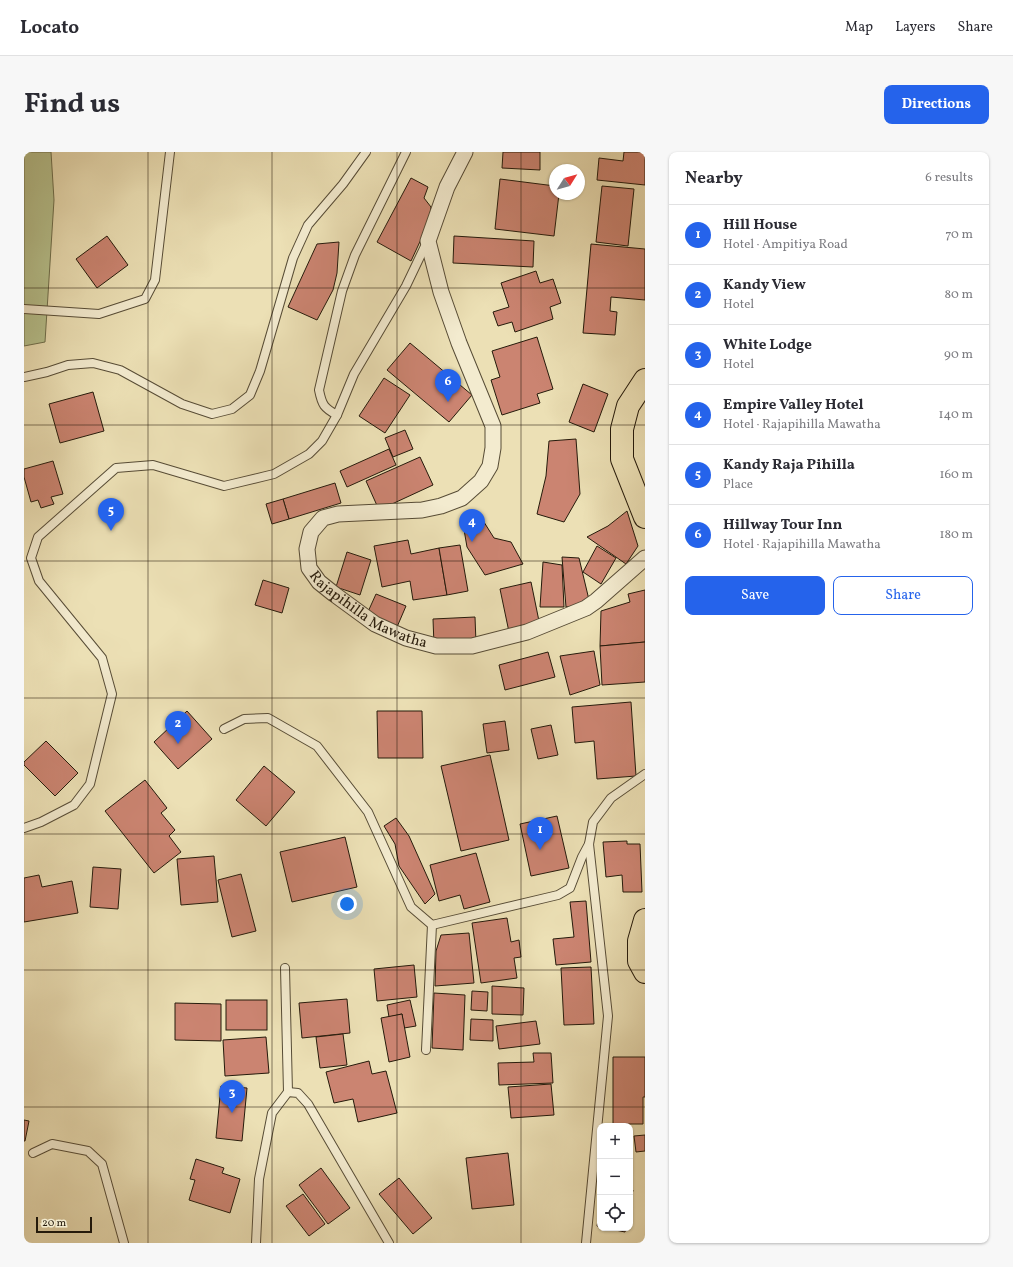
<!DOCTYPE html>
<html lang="en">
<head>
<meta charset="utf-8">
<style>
	:root { --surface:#fff; --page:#f7f7f7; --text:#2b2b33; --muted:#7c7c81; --line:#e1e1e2; --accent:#2563eb }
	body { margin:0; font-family:Vollkorn,serif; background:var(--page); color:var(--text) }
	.controls { position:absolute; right:12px; bottom:12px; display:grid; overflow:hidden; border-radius:8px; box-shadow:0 1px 3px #0004 }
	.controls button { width:36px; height:36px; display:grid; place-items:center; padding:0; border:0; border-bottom:1px solid var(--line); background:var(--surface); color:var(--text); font:20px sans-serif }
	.compass { position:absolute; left:525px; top:12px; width:36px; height:36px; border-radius:50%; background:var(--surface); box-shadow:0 1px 3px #0004; rotate:53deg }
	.scale { position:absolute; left:12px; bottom:10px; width:56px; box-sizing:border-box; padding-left:4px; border:2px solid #251a0b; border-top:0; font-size:11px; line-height:14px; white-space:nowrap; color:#251a0b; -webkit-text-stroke:3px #f3ebcf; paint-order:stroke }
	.you { position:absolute; left:323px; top:752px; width:14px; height:14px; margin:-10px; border:3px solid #fff; border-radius:50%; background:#1a73e8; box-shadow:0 0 0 6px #1a73e833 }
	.badge { display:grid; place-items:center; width:26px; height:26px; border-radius:50%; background:var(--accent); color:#fff; font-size:13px; font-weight:700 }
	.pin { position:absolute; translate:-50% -33px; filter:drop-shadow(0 1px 2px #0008) }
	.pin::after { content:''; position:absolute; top:21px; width:14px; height:12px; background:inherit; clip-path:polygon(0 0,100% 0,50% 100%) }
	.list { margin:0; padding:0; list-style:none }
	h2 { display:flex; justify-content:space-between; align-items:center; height:52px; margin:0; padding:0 16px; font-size:17px }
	h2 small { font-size:13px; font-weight:400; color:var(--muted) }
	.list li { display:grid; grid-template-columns:26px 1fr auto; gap:12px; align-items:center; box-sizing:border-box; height:60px; padding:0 16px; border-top:1px solid var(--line) }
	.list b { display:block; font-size:15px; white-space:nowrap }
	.list p { margin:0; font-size:13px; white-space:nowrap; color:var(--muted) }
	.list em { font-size:13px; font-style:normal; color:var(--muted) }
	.actions { display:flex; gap:8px; padding:12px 16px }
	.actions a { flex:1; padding:9px 0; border:1px solid var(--accent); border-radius:8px; text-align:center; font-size:14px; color:var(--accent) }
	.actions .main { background:var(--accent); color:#fff }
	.icon { flex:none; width:22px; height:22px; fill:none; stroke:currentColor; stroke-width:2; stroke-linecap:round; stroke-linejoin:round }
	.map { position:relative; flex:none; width:621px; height:1091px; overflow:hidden; border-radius:8px }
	header { display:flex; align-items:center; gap:24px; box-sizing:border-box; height:56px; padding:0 20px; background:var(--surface); border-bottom:1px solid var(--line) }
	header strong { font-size:19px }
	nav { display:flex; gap:22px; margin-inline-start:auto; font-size:14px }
	.intro { display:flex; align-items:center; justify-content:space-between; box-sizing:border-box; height:96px; padding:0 24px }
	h1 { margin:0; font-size:28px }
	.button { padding:10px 18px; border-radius:8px; background:var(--accent); color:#fff; font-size:14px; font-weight:700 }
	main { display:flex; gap:24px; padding:0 24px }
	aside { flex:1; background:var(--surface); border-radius:8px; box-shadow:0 1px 3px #0004 }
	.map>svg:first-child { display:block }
	.green { fill:#b7c28e; stroke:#6e6e4c }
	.building { fill:#cb8471; stroke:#251a0b }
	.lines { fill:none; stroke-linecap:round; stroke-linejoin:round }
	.lane-casing { stroke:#574c36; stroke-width:10 }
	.street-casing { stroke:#574c36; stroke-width:17 }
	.primary-casing { stroke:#251a0b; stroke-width:24 }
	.lane { stroke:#f3ebcf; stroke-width:8 }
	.street { stroke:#f3ebcf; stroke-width:15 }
	.primary { stroke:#ece0b5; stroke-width:22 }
	.grid { fill:none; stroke:#251a0b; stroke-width:1; stroke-opacity:0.55 }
	.labels { text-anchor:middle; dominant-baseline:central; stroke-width:3; stroke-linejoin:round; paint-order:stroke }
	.street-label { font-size:15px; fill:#251a0b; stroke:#f3ebcf }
</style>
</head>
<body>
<header>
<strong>Locato</strong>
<nav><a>Map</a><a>Layers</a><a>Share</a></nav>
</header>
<div class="intro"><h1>Find us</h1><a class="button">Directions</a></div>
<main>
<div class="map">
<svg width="621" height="1091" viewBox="0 0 621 1091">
	<rect width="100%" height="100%" fill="#ece0b5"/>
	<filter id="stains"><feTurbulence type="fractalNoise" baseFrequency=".005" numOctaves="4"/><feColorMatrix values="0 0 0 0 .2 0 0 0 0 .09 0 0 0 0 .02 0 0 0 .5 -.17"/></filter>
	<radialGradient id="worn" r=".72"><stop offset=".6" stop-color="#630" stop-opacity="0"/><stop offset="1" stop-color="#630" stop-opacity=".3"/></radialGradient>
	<polygon class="green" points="0,0 27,0 30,48 21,190 0,194"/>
	<g class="building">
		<polygon points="479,0 516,0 516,18 478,16"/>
		<polygon points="600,0 621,0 621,33 573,28 575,6 599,9"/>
		<polygon points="387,26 404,35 400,46 407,55 405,70 387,109 353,90"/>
		<polygon points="476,27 531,34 531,42 535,42 530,84 471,77"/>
		<polygon points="578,34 610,37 604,94 572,90"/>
		<polygon points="83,84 104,113 73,136 52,107"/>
		<polygon points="430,84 510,89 509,115 429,111"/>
		<polygon points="315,90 313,121 309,138 293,168 264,155 293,92"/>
		<polygon points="567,92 621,97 621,148 587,145 586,159 593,160 591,183 559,181"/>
		<polygon points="512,119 516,131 529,127 537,151 526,155 529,167 491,180 488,170 474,174 469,160 485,155 477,131"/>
		<polygon points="513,185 529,237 513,242 516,251 478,263 467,228 476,225 468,199"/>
		<polygon points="386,191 448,243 425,270 363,218"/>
		<polygon points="360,226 386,243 361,281 335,264"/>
		<polygon points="559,232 584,242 570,280 545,270"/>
		<polygon points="69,240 80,279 36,291 25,252"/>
		<polygon points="381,278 389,297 369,305 361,286"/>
		<polygon points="552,287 556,342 540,370 513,362 522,324 525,289"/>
		<polygon points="365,297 372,313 323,335 316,319"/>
		<polygon points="396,305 409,333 355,358 342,329"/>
		<polygon points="29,309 39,342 27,345 30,352 17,356 14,348 7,350 0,325 0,317"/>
		<polygon points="311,331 317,351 265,367 259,347"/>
		<polygon points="259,347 265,367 248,372 242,352"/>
		<polygon points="453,359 470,386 487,390 499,412 461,423 443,395 438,366"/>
		<polygon points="603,359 614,394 602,412 563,385 584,374"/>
		<polygon points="384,388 387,402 415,396 423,443 389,448 386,429 358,435 350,394"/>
		<polygon points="436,393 444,439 423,443 415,396"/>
		<polygon points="573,394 592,406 577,432 559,420"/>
		<polygon points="323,400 347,408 336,443 312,435"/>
		<polygon points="538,405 555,406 566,452 542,455"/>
		<polygon points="519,410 538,413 540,455 516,455"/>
		<polygon points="239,428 265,436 258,461 231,453"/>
		<polygon points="507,430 516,474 485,480 476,437"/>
		<polygon points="621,438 621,490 576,494 577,459 606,450 604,442"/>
		<polygon points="352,442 382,454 373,475 343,462"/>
		<polygon points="451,465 452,491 410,493 409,467"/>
		<polygon points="621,490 621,530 578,533 576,494"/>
		<polygon points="570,499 576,533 546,543 536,504"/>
		<polygon points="524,500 531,525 481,538 475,513"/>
		<polygon points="607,550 612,624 573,627 570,589 551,591 548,555"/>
		<polygon points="163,559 188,587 154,617 130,590"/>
		<polygon points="353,559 398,559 399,606 354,606"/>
		<polygon points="481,569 485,598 463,601 459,572"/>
		<polygon points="527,573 534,603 514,607 507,577"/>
		<polygon points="22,589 54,621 31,644 0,613 0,610"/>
		<polygon points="466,603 485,688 437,699 417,614"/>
		<polygon points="240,614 271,640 242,674 212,648"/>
		<polygon points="121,628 143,656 137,661 151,678 145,684 157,700 130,721 81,659"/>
		<polygon points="533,664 545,716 507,724 496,672"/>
		<polygon points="372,666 385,684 411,742 401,752 375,714 371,692 360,674"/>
		<polygon points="321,685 333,735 268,750 256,700"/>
		<polygon points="603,689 603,692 616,692 618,740 599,740 598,723 582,725 579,690"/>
		<polygon points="452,701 466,750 440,757 436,743 415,749 406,713"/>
		<polygon points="190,704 194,750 157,753 153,707"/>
		<polygon points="69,715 97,717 94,757 66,755"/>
		<polygon points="217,722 232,779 208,785 194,728"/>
		<polygon points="15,723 18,735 48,729 54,761 0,770 0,726"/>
		<polygon points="562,749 567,810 532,813 529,787 550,785 546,750"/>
		<polygon points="483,766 487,790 495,788 497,805 490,806 493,826 457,831 448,771"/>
		<polygon points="445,781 450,831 411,834 412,799 417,783"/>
		<polygon points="390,813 393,845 353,849 350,817"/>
		<polygon points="567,815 570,872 540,873 537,816"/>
		<polygon points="468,834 500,836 499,863 468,862"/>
		<polygon points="448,839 464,840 463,859 447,858"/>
		<polygon points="410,841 441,843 439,898 408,896"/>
		<polygon points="323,847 326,881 278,886 275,851"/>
		<rect x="202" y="848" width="41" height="30"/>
		<polygon points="386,848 392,874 380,876 378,862 365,865 363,853"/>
		<polygon points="151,851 197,852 197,889 151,888"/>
		<polygon points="378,862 386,905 365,910 357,866"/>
		<polygon points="447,867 469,868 469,889 446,888"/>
		<polygon points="512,869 516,892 475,897 472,874"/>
		<polygon points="319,882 323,913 296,916 292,885"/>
		<polygon points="242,885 245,921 201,924 199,888"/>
		<polygon points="509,901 527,901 529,931 475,933 474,911 510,910"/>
		<polygon points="589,905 621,905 621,945 619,945 619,972 589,972"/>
		<polygon points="345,909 348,922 362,919 373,961 334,970 329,947 310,951 302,920"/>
		<polygon points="527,932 530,963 487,966 484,935"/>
		<polygon points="197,934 223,936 218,989 192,986"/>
		<polygon points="0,968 5,969 1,989 0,989"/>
		<polygon points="621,983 621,999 612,1000 610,984"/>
		<polygon points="484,1001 490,1053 448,1057 442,1006"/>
		<polygon points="172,1007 200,1016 198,1021 216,1027 206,1061 165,1048 171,1028 166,1027"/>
		<polygon points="297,1016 326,1056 304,1072 275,1033"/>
		<polygon points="375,1026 408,1066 389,1082 355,1042"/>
		<polygon points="606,1038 609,1038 606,1053"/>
		<polygon points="279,1042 301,1072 285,1084 262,1054"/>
		<polygon points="576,1058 576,1075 573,1074"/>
		<polygon points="582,1076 602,1076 601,1080"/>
	</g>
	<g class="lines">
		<g class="lane-casing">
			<g id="lane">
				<path d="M 382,0 L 331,103 L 318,139 L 295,238 C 298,253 300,256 313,263 L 330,222 L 382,134 L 403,90"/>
				<polyline points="0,157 75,162 121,147 131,128 146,0"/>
				<polyline points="0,225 23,220 44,213 69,211 96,218 158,252 188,262 208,257 226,243 236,219 269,106 284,73 319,32 342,0"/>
				<polyline points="200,577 220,567 244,566 293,594 344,660 387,755 408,773 534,743 546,736 558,705 565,692"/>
				<polyline points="0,676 17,670 50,653 66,632 88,542 78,506 15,429 7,406 14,385 92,316 129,313 200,334 250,322 285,302 298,289 313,263"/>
				<polyline points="261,816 264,940"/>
				<polyline points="402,898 408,773"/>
				<polyline points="9,1001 28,992 64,999 78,1012 100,1091"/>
				<polyline points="232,1091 235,1027 248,961 264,940 274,941 284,952 365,1091"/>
				<polyline points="562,1091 584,864 565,692 569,670 587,646 621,622"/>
			</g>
		</g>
		<g class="street-casing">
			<g id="street">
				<path id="s1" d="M 441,0 L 423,35 L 404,89 L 417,140 L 435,191 L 469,274 L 469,296 L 466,314 L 457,329 L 438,346 L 417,354 L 398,358 L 314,362 L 299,366 L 287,380 L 283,397 L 285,416 L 295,430 L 310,442 L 351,472 L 382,486 L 412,494 L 448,494 L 503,480 L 562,456 L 572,449 L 621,406"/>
			</g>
		</g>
		<g class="primary-casing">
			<g id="primary">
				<polyline points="621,228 604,254 598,277 598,307 621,365"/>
				<polyline points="621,768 615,789 615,809 621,820"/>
			</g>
		</g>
		<use href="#lane" class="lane"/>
		<use href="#street" class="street"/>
		<use href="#primary" class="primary"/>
	</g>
	<path class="grid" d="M 124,0 L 124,1091M 248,0 L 248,1091M 373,0 L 373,1091M 497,0 L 497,1091M 0,136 L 621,136M 0,273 L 621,273M 0,409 L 621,409M 0,546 L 621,546M 0,682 L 621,682M 0,818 L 621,818M 0,955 L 621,955"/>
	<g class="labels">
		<g class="street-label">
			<text stroke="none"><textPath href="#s1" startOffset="647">Rajapihilla Mawatha</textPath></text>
		</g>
	</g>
	<rect width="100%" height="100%" filter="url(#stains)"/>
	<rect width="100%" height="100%" fill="url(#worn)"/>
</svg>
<div class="controls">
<button>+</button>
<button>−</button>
<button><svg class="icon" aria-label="locate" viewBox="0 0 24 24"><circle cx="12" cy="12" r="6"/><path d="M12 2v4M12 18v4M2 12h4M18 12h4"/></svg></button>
</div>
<svg class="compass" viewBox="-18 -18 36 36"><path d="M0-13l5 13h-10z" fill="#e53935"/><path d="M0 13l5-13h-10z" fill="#7c7c81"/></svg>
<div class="scale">20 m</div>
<div class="you"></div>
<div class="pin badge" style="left:516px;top:698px">1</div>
<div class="pin badge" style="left:154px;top:592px">2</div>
<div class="pin badge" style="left:208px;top:961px">3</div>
<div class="pin badge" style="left:448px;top:390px">4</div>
<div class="pin badge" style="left:87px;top:379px">5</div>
<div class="pin badge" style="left:424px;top:250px">6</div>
</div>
<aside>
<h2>Nearby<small>6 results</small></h2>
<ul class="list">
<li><span class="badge">1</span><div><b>Hill House</b><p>Hotel · Ampitiya Road</p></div><em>70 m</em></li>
<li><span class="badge">2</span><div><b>Kandy View</b><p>Hotel</p></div><em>80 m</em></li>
<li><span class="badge">3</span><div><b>White Lodge</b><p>Hotel</p></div><em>90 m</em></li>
<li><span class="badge">4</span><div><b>Empire Valley Hotel</b><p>Hotel · Rajapihilla Mawatha</p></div><em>140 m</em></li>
<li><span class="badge">5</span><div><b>Kandy Raja Pihilla</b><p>Place</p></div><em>160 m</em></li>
<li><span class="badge">6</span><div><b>Hillway Tour Inn</b><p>Hotel · Rajapihilla Mawatha</p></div><em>180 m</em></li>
</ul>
<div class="actions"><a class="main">Save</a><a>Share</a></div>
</aside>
</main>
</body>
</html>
